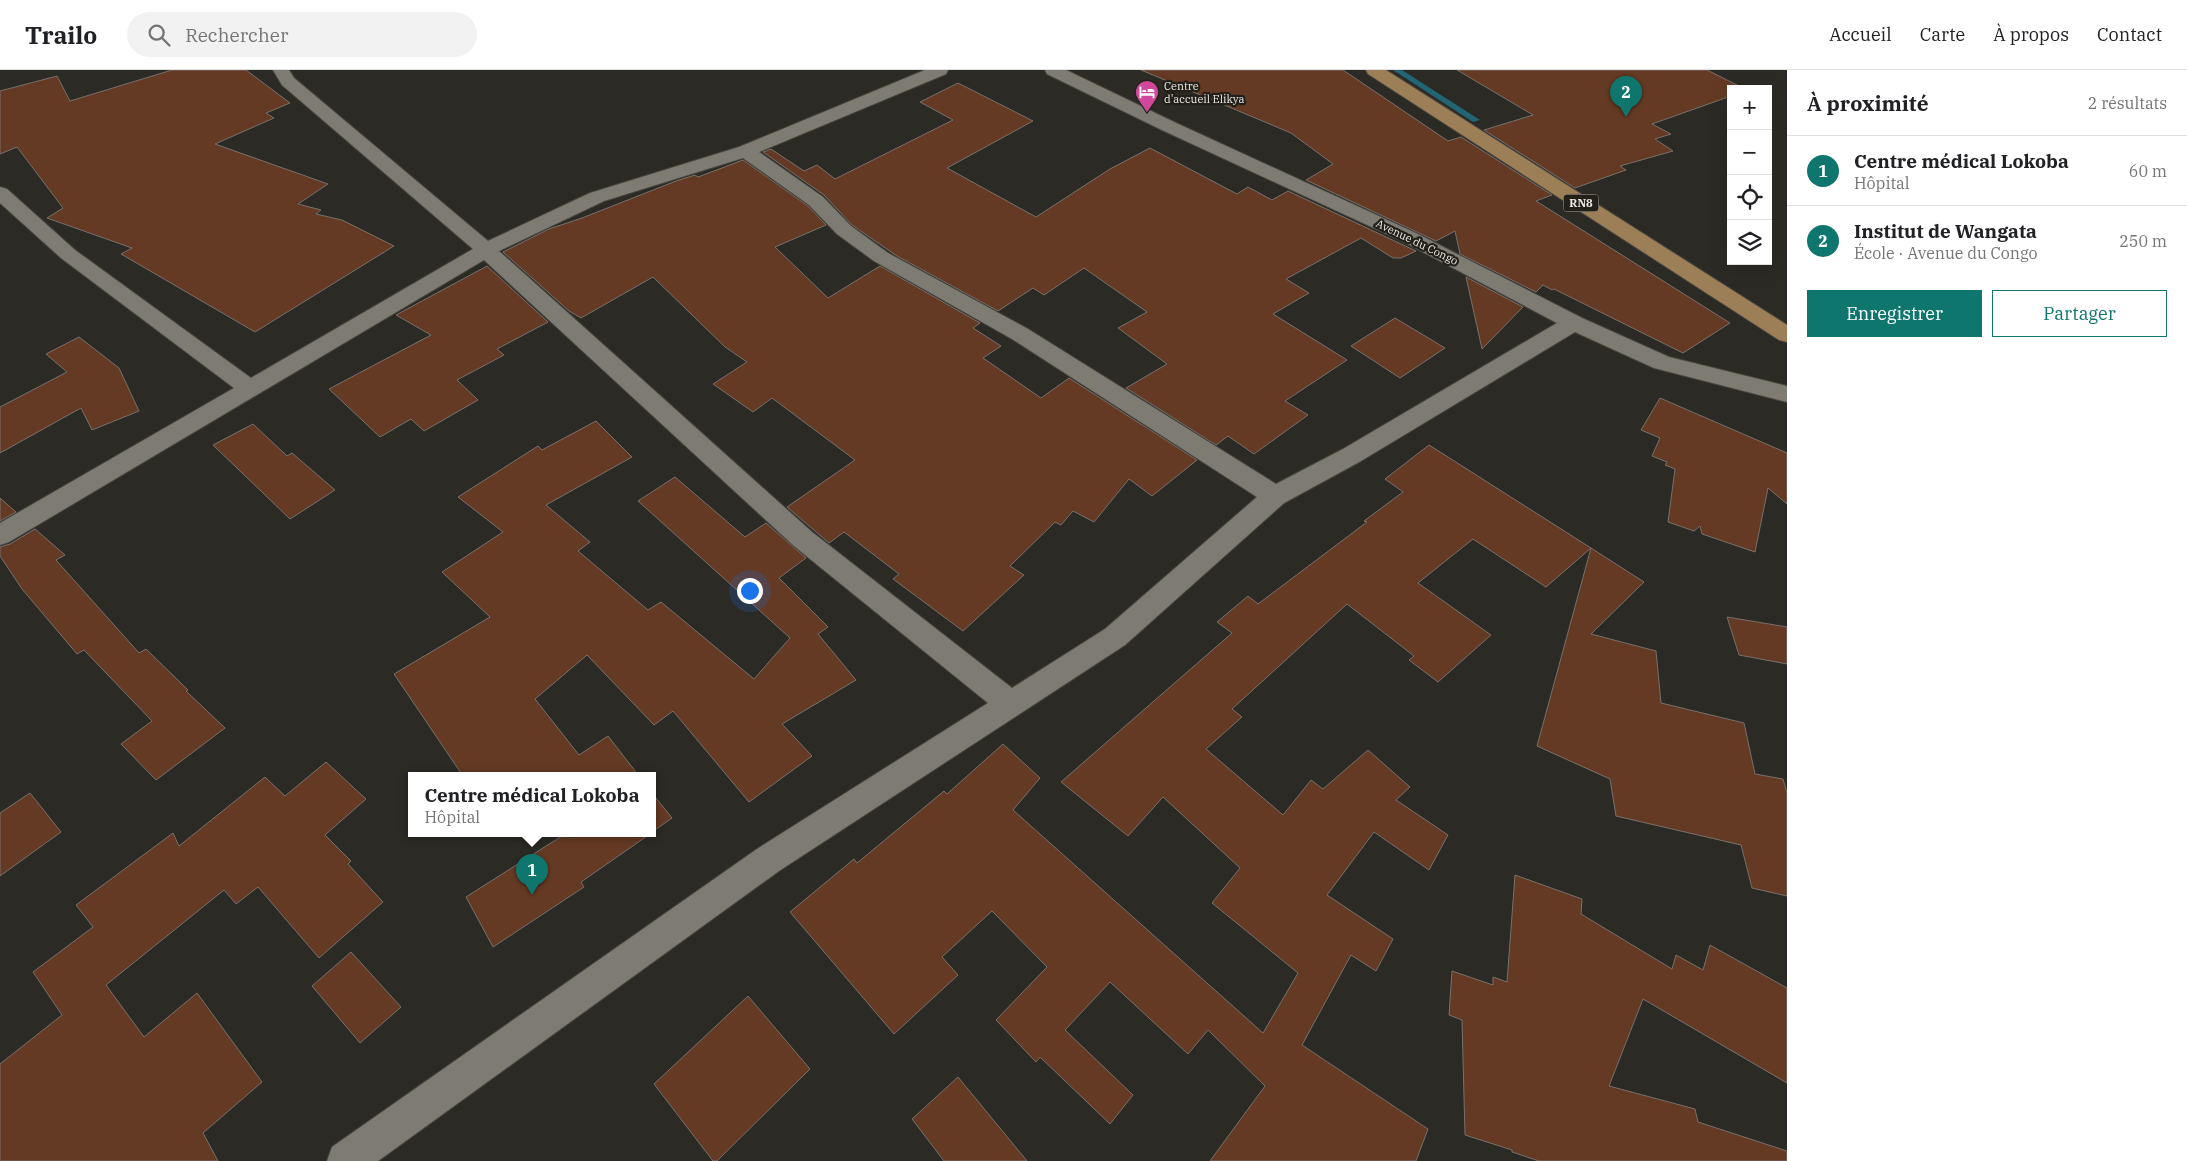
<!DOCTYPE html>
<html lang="fr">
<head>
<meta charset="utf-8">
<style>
	:root { --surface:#fff; --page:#f2f2f2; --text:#202124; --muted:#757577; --line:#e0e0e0; --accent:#0f766e }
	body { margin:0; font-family:"IBM Plex Serif",serif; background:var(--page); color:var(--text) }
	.controls { position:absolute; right:15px; top:15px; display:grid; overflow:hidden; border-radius:0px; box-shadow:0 5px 20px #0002 }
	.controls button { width:45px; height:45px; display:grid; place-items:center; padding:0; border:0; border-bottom:1px solid var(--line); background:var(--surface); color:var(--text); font:25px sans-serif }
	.you { position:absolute; left:749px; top:520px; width:18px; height:18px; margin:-12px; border:4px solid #fff; border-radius:50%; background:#1a73e8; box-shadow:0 0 0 8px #1a73e833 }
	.badge { display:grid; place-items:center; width:32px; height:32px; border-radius:50%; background:var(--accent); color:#fff; font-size:16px; font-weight:700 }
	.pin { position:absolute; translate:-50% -41px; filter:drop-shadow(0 1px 2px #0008) }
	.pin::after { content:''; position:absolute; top:26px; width:18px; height:15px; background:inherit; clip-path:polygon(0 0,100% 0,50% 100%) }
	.popup { position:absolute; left:408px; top:702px; width:248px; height:65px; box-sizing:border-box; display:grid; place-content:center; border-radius:0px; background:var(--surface); filter:drop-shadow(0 1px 4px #0005); font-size:16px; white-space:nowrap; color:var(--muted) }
	.popup b { font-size:19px; color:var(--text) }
	.popup::after { content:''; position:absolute; left:50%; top:100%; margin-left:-10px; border:10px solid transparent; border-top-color:var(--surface) }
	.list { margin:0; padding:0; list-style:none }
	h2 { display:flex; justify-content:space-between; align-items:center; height:65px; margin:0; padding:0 20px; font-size:21px }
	h2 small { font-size:16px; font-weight:400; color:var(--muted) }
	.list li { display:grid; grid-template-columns:32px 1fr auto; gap:15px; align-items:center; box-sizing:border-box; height:70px; padding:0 20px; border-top:1px solid var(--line) }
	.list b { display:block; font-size:19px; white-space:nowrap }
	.list p { margin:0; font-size:16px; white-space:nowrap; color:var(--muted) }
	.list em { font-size:16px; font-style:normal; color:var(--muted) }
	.actions { display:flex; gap:10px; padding:15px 20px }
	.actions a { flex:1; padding:11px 0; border:1px solid var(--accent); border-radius:0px; text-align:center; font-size:18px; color:var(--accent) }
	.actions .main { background:var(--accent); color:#fff }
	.icon { flex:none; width:28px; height:28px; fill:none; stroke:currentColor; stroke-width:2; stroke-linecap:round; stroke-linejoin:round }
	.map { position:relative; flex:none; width:1787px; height:1091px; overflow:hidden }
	header { display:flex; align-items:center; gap:30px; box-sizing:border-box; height:70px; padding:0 25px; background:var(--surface); border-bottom:1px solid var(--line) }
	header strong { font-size:24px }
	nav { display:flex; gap:28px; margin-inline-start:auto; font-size:18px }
	.search { width:350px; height:45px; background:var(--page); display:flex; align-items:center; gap:12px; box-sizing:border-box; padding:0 18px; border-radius:28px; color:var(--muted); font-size:19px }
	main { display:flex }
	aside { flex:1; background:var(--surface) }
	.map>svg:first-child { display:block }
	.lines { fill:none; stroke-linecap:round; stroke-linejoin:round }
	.stream { fill:#226574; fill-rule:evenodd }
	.building { fill:#653a24; stroke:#78706c }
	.minor-casing { stroke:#494641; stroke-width:2 }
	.major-casing { stroke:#494641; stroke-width:2 }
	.minor { fill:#7e7b73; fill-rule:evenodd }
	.major { fill:#9c7e57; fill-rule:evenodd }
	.labels { text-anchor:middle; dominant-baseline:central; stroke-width:4.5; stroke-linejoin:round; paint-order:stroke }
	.far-poi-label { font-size:11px; fill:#eceae6; stroke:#23201a; text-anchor:start }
	.shield { fill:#23201a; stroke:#b0ada9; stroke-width:1 }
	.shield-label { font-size:11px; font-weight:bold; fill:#eceae6 }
	.far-street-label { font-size:11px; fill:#eceae6; stroke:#23201a }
</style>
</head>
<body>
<header>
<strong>Trailo</strong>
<div class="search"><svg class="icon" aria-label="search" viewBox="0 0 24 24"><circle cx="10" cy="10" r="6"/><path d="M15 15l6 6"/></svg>Rechercher</div>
<nav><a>Accueil</a><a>Carte</a><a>À propos</a><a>Contact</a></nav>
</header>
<main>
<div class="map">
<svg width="1787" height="1091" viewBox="0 0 1787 1091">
	<rect width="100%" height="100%" fill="#2c2a24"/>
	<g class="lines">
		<polygon class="stream" points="1393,0 1402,0 1480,50 1473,52"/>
	</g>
	<g class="building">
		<polygon points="172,0 246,0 290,33 266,43 274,48 215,74 328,114 298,134 321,140 316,144 342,150 394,176 255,262 121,184 132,178 47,148 63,138 17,77 0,84 0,21 57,6 70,31"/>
		<polygon points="1141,0 1343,0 1448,71 1461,67 1552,125 1536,131 1730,253 1683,283 1554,219 1552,220 1543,215 1536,222 1460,184 1455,161 1436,171 1306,110 1333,94 1291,63"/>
		<polygon points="1457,0 1707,0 1745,19 1731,19 1731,26 1652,54 1671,64 1655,69 1673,81 1620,96 1626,100 1575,118 1484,60 1533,45"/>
		<polygon points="958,13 1033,51 947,98 1036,147 1110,99 1150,78 1237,124 1248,117 1272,130 1288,121 1416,181 1401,188 1393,188 1361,168 1286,209 1309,223 1273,244 1347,290 1285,331 1308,345 1254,384 1228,366 1216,375 1126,318 1167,294 1118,258 1147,242 1084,198 1044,225 1033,218 998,241 897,186 852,155 824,125 763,82 771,79 804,101 817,95 835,109 953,50 920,32"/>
		<polygon points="743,90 808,136 826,155 775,177 828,228 880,196 980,253 973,258 1001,276 983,288 1041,328 1069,308 1197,390 1152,426 1129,409 1094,452 1073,441 1061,455 1055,452 1010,496 1024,505 963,561 893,509 899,504 844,462 829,473 787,437 855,390 772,328 753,342 713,314 747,292 725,277 653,207 581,248 569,241 503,182 549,159 582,148 676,111 695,105 698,107"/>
		<polygon points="487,196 548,252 497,279 504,285 457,310 478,330 424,361 411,349 380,367 329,319 431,265 396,245"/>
		<polygon points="1466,207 1523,237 1482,279"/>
		<polygon points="1395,248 1445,278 1400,308 1351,276"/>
		<polygon points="79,267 119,298 139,341 92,360 81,338 0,383 0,337 67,302 46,284"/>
		<polygon points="1660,328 1787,383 1787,434 1768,418 1755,482 1702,464 1700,456 1694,461 1668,452 1675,399 1665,395 1667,392 1652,386 1660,368 1641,360"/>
		<polygon points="596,351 632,387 546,435 590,472 578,481 648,540 661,532 754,609 790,568 638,431 675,407 745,467 766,453 806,488 779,508 828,557 818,564 856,610 782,654 812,686 749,732 673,641 654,655 587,585 535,629 579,685 608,666 639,706 463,706 394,604 490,547 442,502 503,462 458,427 538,376 542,380"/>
		<polygon points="253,354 287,386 292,383 335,420 290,449 213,375"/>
		<polygon points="1429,375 1591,478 1546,517 1473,469 1418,513 1491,565 1438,612 1409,590 1414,586 1347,534 1232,639 1242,647 1206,679 1283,745 1311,710 1323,719 1368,680 1410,717 1396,730 1448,765 1429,800 1374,762 1327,825 1393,869 1376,901 1351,885 1302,975 1428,1059 1416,1091 1210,1091 1265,1016 1208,960 1188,984 1110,912 1065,960 1133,1025 1110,1054 1040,987 1036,992 996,950 1047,897 992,841 942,887 958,905 894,964 790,842 854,789 857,793 944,721 947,724 1003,674 1040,708 1013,740 1263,963 1298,903 1212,833 1240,798 1163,727 1128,766 1061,712 1232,563 1217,552 1248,526 1258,534 1367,452 1364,451 1403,422 1385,409"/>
		<polygon points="0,428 16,442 0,451"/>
		<polygon points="35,459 65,485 56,490 139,583 146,579 188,620 186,621 225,658 156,710 121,674 152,651 84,580 77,584 22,519 0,486 0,477 10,474"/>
		<polygon points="1591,478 1644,512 1591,564 1656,581 1661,633 1744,653 1755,704 1783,709 1787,723 1787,826 1752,818 1741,775 1616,746 1610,709 1537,676"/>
		<polygon points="1727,547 1787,557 1787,594 1739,585"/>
		<polygon points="326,692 366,729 325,765 351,791 348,794 383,832 319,888 258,817 236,834 224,820 106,915 144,967 197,923 262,1012 203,1063 218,1091 0,1091 0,994 62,945 33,902 93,857 76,835 173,763 179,776 265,707 285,726"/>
		<polygon points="30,723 61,762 0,806 0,743"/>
		<polygon points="652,723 672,748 652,762"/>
		<polygon points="565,764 650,764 581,812 584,817 493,877 466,827"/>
		<polygon points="1515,805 1582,829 1581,844 1672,899 1676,885 1703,900 1710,875 1787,918 1787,1013 1643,929 1609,1016 1695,1039 1698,1052 1787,1081 1787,1091 1539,1091 1512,1082 1512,1080 1465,1065 1462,950 1449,945 1452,901 1493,915 1493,907 1507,912"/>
		<polygon points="351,882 401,937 360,973 312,916"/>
		<polygon points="748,926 810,999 717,1091 713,1091 654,1014"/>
		<polygon points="958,1007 1027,1091 944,1091 912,1049"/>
	</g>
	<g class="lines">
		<g class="minor-casing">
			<path id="minor" d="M 273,0 L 289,0 L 294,8 L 488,171 L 590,123 L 739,77 L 925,0 L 948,0 L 946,4 L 759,82 L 823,127 L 851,156 L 888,183 L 1028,259 L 1276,414 L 1343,379 L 1557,253 L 1404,172 L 1162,60 L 1047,4 L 1045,0 L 1066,0 L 1174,52 L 1418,164 L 1582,248 L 1669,287 L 1787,316 L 1787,332 L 1654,298 L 1575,262 L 1361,391 L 1284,433 L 1125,575 L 779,801 L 378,1091 L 327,1091 L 332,1077 L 757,779 L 988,633 L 794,476 L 484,190 L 9,472 L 0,475 L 0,453 L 234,318 L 61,188 L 0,133 L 0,117 L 7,119 L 75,180 L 251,308 L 473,179 L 282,15 ZM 743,88 L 809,135 L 837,164 L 874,191 L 1012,269 L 1257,427 L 1105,559 L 1012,618 L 812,462 L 499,181 L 604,131 Z"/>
		</g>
		<g class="major-casing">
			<polygon id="major" points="1366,0 1386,0 1787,255 1787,272 1779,270 1368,4"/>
		</g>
		<use href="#minor" class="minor"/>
		<use href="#major" class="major"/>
	</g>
	<defs>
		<g id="hotel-pin" transform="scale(1.25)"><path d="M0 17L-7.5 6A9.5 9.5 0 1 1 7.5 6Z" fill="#d1479c" stroke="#23201a"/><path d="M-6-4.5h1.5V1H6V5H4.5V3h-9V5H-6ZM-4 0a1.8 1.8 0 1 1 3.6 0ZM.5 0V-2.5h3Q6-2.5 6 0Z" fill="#fff"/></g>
	</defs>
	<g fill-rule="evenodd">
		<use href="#hotel-pin" x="1147" y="22"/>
	</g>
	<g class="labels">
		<g class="far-poi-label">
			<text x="1164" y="16">Centre<tspan x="1164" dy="13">d'accueil Elikya</tspan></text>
		</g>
		<rect class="shield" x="1563.5" y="124.5" width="35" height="17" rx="4"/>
		<g class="shield-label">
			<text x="1581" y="133">RN8</text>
		</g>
		<g class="far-street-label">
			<text transform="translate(1417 172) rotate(26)">Avenue du Congo</text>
		</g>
	</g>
</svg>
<div class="controls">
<button>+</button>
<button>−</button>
<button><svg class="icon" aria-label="locate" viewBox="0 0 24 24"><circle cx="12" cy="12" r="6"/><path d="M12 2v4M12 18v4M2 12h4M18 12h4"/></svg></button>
<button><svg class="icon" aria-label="layers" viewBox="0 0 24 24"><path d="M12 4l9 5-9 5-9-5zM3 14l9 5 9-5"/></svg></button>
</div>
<div class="you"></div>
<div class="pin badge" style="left:532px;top:825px">1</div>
<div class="popup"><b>Centre médical Lokoba</b>Hôpital</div>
<div class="pin badge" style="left:1626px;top:47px">2</div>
</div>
<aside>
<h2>À proximité<small>2 résultats</small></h2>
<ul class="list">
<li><span class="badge">1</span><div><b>Centre médical Lokoba</b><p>Hôpital</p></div><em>60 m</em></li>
<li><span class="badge">2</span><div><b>Institut de Wangata</b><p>École · Avenue du Congo</p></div><em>250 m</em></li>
</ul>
<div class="actions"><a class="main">Enregistrer</a><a>Partager</a></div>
</aside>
</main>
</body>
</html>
